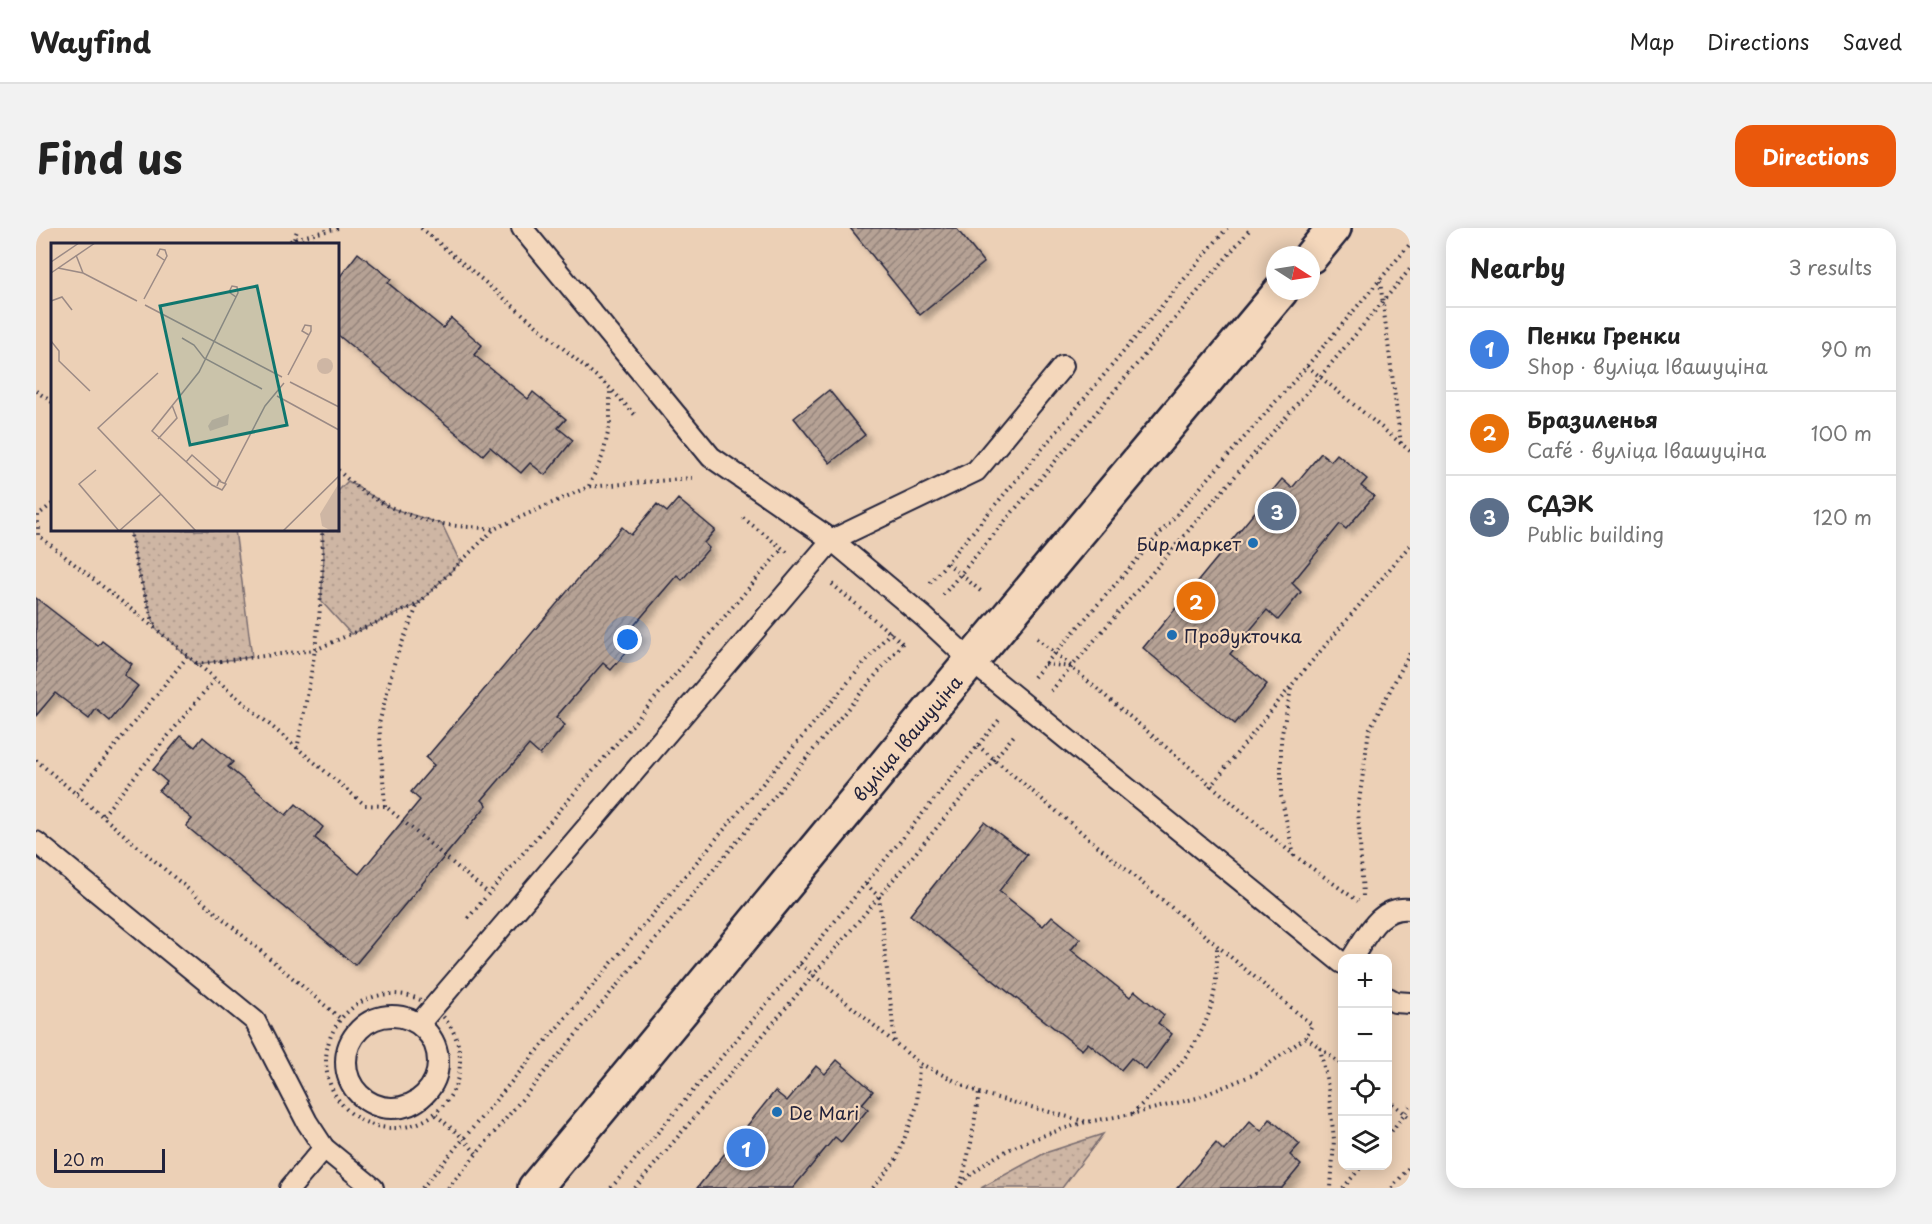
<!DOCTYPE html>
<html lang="en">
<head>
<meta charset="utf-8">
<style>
	:root { --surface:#fff; --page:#f2f2f2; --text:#222; --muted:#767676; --line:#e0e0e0; --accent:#ea580c }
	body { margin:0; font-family:"Playpen Sans",sans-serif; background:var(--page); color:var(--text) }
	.controls { position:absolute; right:18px; bottom:18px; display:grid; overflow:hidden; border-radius:12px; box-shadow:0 3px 15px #0003 }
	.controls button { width:54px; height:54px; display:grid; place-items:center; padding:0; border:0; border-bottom:2px solid var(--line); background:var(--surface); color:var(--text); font:30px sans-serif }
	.compass { position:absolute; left:1230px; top:18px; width:54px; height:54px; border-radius:50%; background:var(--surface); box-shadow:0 3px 15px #0003; rotate:102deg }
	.scale { position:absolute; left:18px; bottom:15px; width:111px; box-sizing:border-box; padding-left:6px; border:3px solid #22223b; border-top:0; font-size:16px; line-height:21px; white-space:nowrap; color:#22223b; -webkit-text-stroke:4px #f4d7bb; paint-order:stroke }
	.you { position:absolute; left:592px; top:412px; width:21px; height:21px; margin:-15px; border:4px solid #fff; border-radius:50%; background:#1a73e8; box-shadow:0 0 0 9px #1a73e833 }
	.badge { display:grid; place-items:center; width:39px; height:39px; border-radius:50%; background:var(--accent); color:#fff; font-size:20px; font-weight:700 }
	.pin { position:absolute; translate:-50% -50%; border:3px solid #fff; box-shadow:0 2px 6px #0006 }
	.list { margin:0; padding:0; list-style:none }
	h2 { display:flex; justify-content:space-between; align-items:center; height:78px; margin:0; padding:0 24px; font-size:26px }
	h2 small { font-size:20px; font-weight:400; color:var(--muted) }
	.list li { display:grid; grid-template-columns:39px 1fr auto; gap:18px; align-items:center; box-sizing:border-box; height:84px; padding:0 24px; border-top:2px solid var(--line) }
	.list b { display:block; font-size:22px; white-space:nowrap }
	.list p { margin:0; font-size:20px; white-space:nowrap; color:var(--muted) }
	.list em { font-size:20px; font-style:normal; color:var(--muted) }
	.icon { flex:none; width:33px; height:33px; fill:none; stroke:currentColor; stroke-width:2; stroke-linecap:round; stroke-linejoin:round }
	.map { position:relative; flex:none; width:1374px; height:960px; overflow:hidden; border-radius:18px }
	header { display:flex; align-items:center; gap:36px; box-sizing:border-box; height:84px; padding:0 30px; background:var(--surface); border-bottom:2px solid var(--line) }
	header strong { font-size:28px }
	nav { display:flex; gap:33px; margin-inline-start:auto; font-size:21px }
	.intro { display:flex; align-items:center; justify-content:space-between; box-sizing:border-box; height:144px; padding:0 36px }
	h1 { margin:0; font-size:42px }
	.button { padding:15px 27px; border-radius:18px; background:var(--accent); color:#fff; font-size:21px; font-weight:700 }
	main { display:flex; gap:36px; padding:0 36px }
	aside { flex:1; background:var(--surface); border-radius:18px; box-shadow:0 3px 15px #0003 }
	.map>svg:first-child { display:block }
	.park { fill:url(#park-dots); stroke:#786c70; stroke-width:1.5 }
	.building { fill:url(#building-hatch); stroke:#22223b; stroke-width:1.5; filter:url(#shadow) }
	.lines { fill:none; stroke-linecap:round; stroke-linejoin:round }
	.service-casing { stroke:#22223b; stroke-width:24 }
	.minor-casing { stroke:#22223b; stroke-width:38 }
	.path { stroke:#22223b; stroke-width:4; stroke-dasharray:1.5 4.5; stroke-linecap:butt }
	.service { stroke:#f4d7bb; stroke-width:20 }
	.minor { stroke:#f4d7bb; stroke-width:33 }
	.poi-dot { fill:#1f6fb2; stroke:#f4d7bb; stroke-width:2 }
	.labels { text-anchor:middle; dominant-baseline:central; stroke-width:4.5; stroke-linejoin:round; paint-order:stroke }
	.poi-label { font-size:18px; fill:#22223b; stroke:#f4d7bb; text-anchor:start }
	.street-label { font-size:18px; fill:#22223b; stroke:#f4d7bb }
	.inset-road { fill:none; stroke:#9b8a85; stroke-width:1.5 }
	.view { fill:#0f766e; fill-opacity:0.15; stroke:#0f766e; stroke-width:3 }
	.inset-edge { fill:none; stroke:#22223b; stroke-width:3 }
</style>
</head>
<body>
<header>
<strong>Wayfind</strong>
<nav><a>Map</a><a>Directions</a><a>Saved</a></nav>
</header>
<div class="intro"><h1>Find us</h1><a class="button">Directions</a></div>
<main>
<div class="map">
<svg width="1374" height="960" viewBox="0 0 1374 960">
	<defs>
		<pattern id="park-dots" width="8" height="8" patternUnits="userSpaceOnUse" patternTransform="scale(1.5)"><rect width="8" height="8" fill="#ceb6a4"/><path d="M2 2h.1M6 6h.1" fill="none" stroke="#b19c8e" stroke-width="1.8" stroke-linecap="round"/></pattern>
		<pattern id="building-hatch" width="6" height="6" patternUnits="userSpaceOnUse" patternTransform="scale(1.5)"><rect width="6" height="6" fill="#b6a295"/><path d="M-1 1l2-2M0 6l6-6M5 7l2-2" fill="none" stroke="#94847b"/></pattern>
		<filter id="shadow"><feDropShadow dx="5.5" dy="5.5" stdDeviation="3" flood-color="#0004"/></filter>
	</defs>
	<rect width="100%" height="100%" fill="#ecd0b6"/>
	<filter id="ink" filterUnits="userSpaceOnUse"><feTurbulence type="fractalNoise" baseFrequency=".0167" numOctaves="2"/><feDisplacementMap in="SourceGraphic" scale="12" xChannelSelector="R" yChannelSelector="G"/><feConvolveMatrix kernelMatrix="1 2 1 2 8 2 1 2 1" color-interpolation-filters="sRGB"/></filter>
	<g filter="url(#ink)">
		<g class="park">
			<polygon points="312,253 355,280 406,296 424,334 382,376 315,406 285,373 288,329 286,302 302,302 302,263"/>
			<polygon points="94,302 199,302 216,429 160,436 120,401 100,336"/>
			<polygon points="1067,906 1026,960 945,960 1009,925"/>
		</g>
		<g class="building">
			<polygon points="814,0 920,0 948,35 884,87"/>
			<polygon points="322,25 355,51 352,55 407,100 415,90 446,117 438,127 492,171 497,164 530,191 522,200 537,212 509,247 494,235 485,245 454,219 447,227 302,107 302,51"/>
			<polygon points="793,162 829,207 794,235 758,190"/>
			<polygon points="1285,225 1295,233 1301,226 1331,251 1325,258 1338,268 1310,301 1304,296 1256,355 1265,364 1242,392 1231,382 1194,426 1231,456 1199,496 1107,420 1246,251 1256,260"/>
			<polygon points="642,271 679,302 668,315 673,320 646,352 641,347 596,400 605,407 575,442 567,435 520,489 529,497 504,527 493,517 446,572 451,577 319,737 150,598 156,591 123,563 131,554 117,542 145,508 159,519 167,509 197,534 192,539 250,587 260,576 287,599 279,610 323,646 384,572 375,564 398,537 390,530 586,299 595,307 621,276 631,284"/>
			<polygon points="0,370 62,418 66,413 96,436 88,447 102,458 74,493 60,481 53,491 19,465 0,488"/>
			<polygon points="948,594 991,627 963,663 1007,698 1016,688 1044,711 1035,722 1094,769 1099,763 1128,787 1122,795 1136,806 1110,842 1095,830 1085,842 1052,815 1046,822 874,687"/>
			<polygon points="801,832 837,863 826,876 832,881 805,914 799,909 757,960 661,960 739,863 751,873 780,838 789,846"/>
			<polygon points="1234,891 1264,916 1254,927 1265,937 1246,960 1141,960 1180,915 1188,923 1214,893 1225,903"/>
		</g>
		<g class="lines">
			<g class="service-casing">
				<g id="service">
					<polyline points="486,0 675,229 796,312 888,389 935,433 1306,735"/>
					<polyline points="0,614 219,793 271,894 288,920 337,960"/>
					<path d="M 1316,730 C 1330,709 1343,677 1374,681"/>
					<polyline points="1352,770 1359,774 1374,775"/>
					<circle cx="356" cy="834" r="46"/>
					<polyline points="383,796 796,312 940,243 1027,138"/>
					<polyline points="254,960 288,920"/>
				</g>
			</g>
			<g class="minor-casing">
				<g id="minor">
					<polyline points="1275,28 1298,0"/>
					<polyline points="499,960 935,433 1245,63"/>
				</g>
			</g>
			<g class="path">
				<polyline points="385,0 574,160 600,188"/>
				<polyline points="258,11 262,0"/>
				<polyline points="249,16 258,11 302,0"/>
				<polyline points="1344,53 1365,216"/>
				<polyline points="1271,138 1374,223"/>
				<polyline points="0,163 16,174"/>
				<path d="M 302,242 C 329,270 368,289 407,296 C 423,299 441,299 458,301"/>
				<polyline points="553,258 567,227 574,196 574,160"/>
				<polyline points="16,276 2,287 2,307 120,401 329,577 349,578 451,664"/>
				<polyline points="707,290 751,324"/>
				<polyline points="94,302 100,336 119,400"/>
				<polyline points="911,335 947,365"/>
				<polyline points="894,355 1191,0"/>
				<polyline points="796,356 866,415"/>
				<polyline points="907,367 1215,0"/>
				<polyline points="1001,410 1035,438"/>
				<polyline points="160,436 279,422 382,376"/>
				<polyline points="1009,436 1035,439 1259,628 1322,673"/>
				<polyline points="998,449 1271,138 1374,16"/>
				<polyline points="1255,461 1245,511 1245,568 1258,628"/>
				<polyline points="1015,463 1284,149 1374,41"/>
				<path d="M 261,521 C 275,448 290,376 286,302"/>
				<polyline points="0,532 305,791"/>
				<polyline points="1174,559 1255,458 1374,317"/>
				<polyline points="41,565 151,429"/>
				<polyline points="349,578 343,496 359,432 382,376 458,301 552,259 656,250"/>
				<polyline points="67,587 178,452"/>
				<polyline points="830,656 843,669 859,816"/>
				<polyline points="1327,668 1322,581 1333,502 1374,425"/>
				<polyline points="432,690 746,321"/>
				<polyline points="764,736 883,835 943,865 1051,894 1096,886 1161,870 1219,846 1270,809 1276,797 941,517"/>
				<circle cx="357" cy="833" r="67"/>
				<polyline points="1270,809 1306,837"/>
				<polyline points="1284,820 1292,859 1298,911 1295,960"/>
				<polyline points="1352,872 1374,890"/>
				<path d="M 1096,886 C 1135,847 1170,817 1179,760 C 1181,746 1181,731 1181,718"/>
				<polyline points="400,887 427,910 440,925"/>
				<polyline points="1352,908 1374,878"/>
				<polyline points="925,956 935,915 943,865"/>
				<polyline points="386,960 857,401"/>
				<polyline points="412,960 869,412"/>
				<polyline points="575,960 764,736 963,492"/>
				<polyline points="599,960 980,505"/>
				<polyline points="837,960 860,932 881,878 883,835"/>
				<path d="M 921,960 C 957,921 1001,909 1050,894"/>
				<polyline points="1307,960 1326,938"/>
				<polyline points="1356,960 1374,938"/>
			</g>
			<use href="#service" class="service"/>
			<use href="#minor" class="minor"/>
		</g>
	</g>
	<g class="poi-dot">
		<circle cx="1217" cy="315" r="6"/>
		<circle cx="1136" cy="407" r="6"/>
		<circle cx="741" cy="884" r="6"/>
	</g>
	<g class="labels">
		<g class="poi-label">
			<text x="1205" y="315" text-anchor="end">Бир маркет</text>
			<text x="1148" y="407">Продукточка</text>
			<text x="753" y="884">De Mari</text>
		</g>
		<g class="street-label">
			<text transform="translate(871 510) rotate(-50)">вуліца Івашуціна</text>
		</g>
	</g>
	<g transform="translate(15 15)">
		<rect width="288" height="288" fill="#ecd0b6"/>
		<path d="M266 123a8 8 0 1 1 16 0a8 8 0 1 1-16 0Z" fill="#ceb6a4"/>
		<path d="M 288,240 L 288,288 L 281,288 L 271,283 L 269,271 Z" fill="#ceb6a4"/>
		<path d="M 178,171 L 177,182 L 159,188 L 157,183 L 161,177 Z" fill="#ceb6a4"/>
		<path class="inset-road" d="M 25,12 L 32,30M 0,19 L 28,0M 7,25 L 32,30 L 86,58M 0,30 L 44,0M 93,56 L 116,13 L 114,7 L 109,6 L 106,12 L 113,17M 0,58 L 11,54 L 21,67M 94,62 L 231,134M 131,95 L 143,102 L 153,115 L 211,146M 0,98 L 8,108 L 8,118 L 39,148M 107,130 L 47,185 L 145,288M 237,132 L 260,88 L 260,83 L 254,82 L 251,88 L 258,92M 239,139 L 288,164M 226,153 L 288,187M 107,196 L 126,175 L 121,162M 135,219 L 141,212 L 170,238M 45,227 L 28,241 L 68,288 L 110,251M 174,240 L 214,163 L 233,140M 166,243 L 168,238 L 175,241 L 171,247 L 161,242 L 101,188 L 148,129 L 187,50 L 186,44 L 181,43 L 178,49 L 185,54M 232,288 L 288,233"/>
		<path class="view" d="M 206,43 L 236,182 L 139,202 L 109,63 Z"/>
		<rect width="288" height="288" class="inset-edge"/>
	</g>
</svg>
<div class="controls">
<button>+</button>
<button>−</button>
<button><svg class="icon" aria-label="locate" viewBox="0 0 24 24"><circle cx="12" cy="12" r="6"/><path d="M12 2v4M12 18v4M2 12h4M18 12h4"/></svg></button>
<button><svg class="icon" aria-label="layers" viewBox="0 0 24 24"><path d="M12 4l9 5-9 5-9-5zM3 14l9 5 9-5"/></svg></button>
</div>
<svg class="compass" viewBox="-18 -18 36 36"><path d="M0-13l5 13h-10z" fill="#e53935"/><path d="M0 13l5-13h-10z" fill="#767676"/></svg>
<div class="scale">20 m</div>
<div class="you"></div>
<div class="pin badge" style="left:710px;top:920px;background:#3f7fe0">1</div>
<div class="pin badge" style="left:1160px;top:373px;background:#e8710a">2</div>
<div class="pin badge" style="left:1241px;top:283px;background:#5c6f8a">3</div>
</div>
<aside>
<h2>Nearby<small>3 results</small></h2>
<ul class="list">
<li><span class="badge" style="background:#3f7fe0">1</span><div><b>Пенки Гренки</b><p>Shop · вуліца Івашуціна</p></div><em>90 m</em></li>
<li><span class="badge" style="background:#e8710a">2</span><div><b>Бразиленья</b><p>Café · вуліца Івашуціна</p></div><em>100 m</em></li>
<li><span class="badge" style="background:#5c6f8a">3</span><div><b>СДЭК</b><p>Public building</p></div><em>120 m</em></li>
</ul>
</aside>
</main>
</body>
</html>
